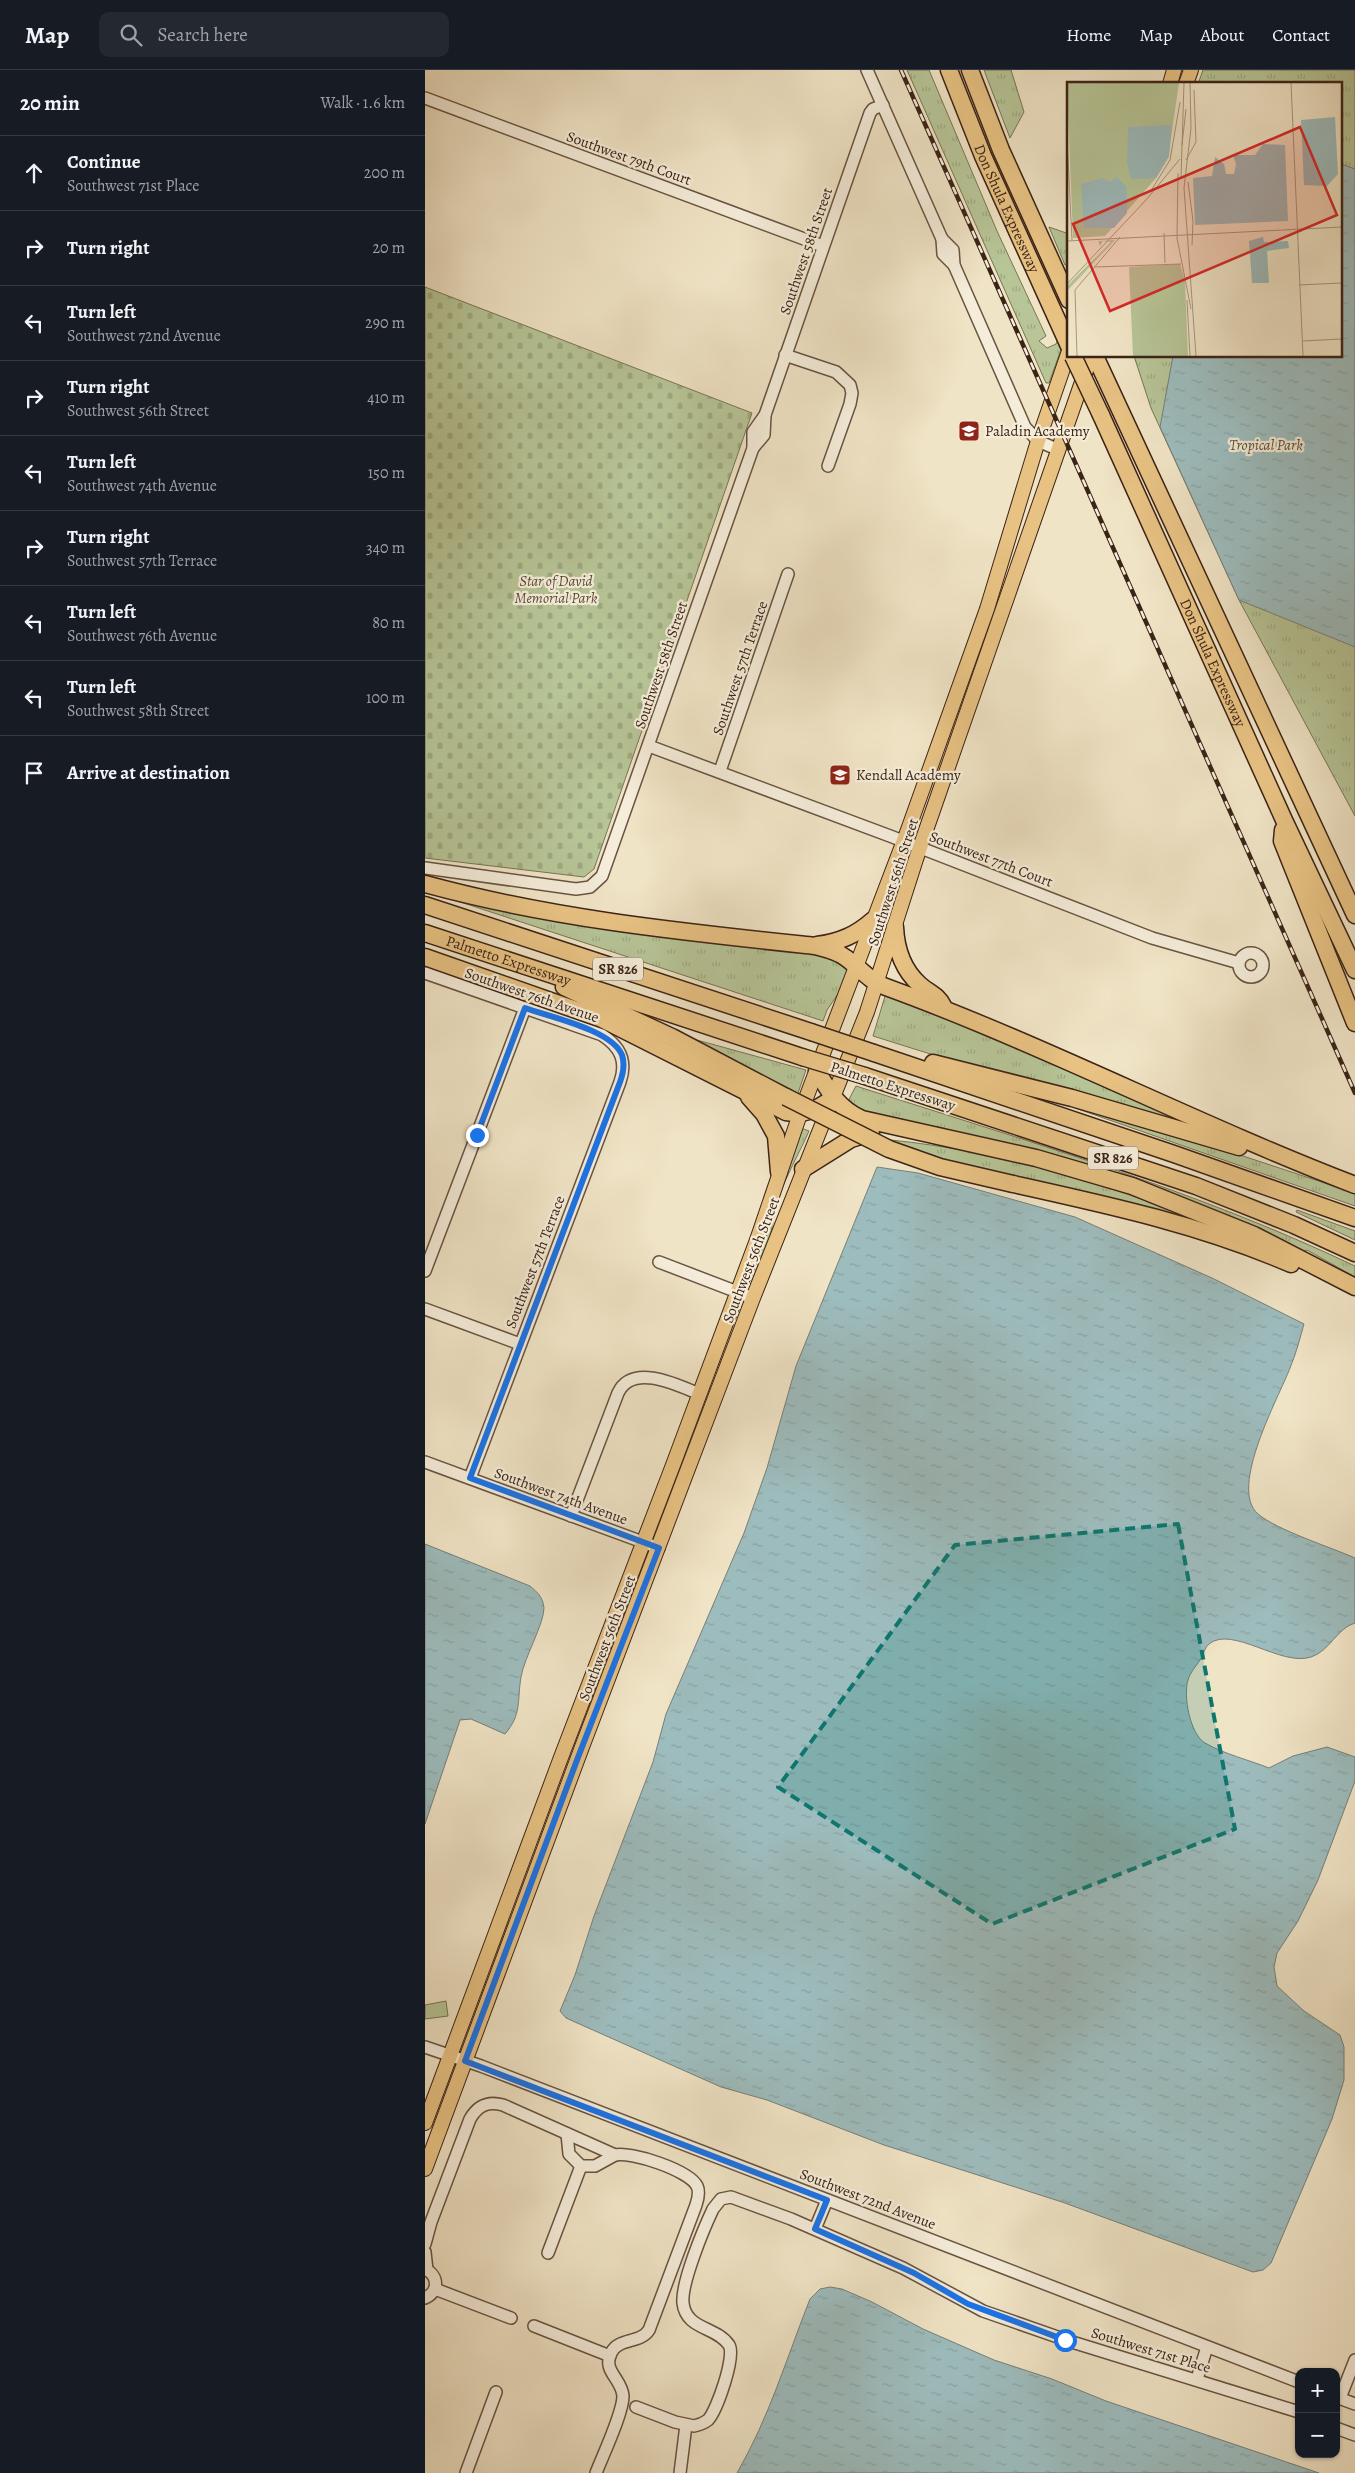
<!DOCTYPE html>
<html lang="en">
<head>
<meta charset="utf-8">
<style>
	:root { --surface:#171b24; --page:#242831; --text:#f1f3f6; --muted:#9ea1a6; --line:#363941 }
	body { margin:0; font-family:Alegreya,serif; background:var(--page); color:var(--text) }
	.controls { position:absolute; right:15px; bottom:15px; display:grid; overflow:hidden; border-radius:10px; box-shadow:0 1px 4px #0004 }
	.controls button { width:45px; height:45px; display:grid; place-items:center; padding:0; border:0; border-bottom:1px solid var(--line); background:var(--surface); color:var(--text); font:25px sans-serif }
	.stop { position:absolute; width:15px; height:15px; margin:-11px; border:4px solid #1a73e8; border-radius:50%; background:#fff }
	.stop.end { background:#1a73e8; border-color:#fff; box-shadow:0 1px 5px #0008 }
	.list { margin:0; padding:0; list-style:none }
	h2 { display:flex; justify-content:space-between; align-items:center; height:65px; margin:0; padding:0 20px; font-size:21px }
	h2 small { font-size:16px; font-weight:400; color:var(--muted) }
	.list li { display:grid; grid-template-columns:32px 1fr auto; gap:15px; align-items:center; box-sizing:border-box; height:75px; padding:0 20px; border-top:1px solid var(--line) }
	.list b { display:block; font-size:19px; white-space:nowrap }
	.list p { margin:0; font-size:16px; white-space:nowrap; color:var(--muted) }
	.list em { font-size:16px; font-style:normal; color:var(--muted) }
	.icon { flex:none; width:28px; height:28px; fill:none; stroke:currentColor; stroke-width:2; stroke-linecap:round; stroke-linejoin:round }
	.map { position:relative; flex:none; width:930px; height:2403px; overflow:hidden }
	header { display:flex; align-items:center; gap:30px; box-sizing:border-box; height:70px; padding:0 25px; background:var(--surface); border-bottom:1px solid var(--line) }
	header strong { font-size:24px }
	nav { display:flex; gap:28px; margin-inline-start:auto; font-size:18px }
	.search { width:350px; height:45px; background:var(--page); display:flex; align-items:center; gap:12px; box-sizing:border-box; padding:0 18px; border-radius:10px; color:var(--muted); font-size:19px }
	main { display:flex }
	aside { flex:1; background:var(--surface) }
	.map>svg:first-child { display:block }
	.grass { fill:url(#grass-tufts); stroke:#797456 }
	.cemetery { fill:url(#cemetery-stones); stroke:#797456 }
	.pitch { fill:#b7c597; stroke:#797456 }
	.water { fill:url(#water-ripples); stroke:#767f7a }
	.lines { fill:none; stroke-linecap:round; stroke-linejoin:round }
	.minor-casing { stroke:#685342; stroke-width:14 }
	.major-casing { stroke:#3b2316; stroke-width:16 }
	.highway-casing { stroke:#3b2316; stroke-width:19 }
	.minor { stroke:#f5edda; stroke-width:11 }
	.major { stroke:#e8c283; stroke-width:14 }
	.highway { stroke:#e8c283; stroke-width:16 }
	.rail-casing { stroke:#3b2316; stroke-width:4.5 }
	.rail { stroke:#f5edda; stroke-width:2.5; stroke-dasharray:8; stroke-linecap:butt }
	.highway-bridge-casing { stroke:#3b2316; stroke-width:19; stroke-linecap:butt }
	.highway-bridge { stroke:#e8c283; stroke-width:16 }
	.route { stroke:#1a73e8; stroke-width:6 }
	.marked { fill:#0f766e; fill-opacity:0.2; stroke:#0f766e; stroke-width:4; stroke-dasharray:10 6; stroke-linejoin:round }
	.labels { text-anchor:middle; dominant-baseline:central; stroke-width:4.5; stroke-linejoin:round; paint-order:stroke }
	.shield { fill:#f5edda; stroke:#736051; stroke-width:1 }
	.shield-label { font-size:14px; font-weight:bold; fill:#3b2316 }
	.street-label { font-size:15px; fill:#3b2316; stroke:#f5edda }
	.poi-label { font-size:15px; fill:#3b2316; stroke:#f5edda; text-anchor:start }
	.park-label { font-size:15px; font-style:italic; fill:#5a4c36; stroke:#f5edda }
	.inset-road { fill:none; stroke:#a89780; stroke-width:1 }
	.view { fill:#d62828; fill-opacity:0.15; stroke:#d62828; stroke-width:2.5 }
	.inset-edge { fill:none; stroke:#3b2316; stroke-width:2.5 }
</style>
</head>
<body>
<header>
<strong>Map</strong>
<div class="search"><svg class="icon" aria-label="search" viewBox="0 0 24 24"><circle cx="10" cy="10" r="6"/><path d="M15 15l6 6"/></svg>Search here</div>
<nav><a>Home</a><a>Map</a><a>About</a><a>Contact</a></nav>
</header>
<main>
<aside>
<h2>20 min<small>Walk · 1.6 km</small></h2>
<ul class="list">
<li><svg class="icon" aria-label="ahead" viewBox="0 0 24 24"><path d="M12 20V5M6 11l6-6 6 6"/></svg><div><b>Continue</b><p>Southwest 71st Place</p></div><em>200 m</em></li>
<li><svg class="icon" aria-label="right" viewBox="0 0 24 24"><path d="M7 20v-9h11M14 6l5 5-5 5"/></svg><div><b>Turn right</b></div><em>20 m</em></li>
<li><svg class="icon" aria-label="left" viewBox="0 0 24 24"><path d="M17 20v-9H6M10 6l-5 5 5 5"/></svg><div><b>Turn left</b><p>Southwest 72nd Avenue</p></div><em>290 m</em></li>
<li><svg class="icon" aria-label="right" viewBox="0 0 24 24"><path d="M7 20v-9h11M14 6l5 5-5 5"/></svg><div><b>Turn right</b><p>Southwest 56th Street</p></div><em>410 m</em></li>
<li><svg class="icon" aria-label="left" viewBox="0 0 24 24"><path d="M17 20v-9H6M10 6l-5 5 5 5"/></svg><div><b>Turn left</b><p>Southwest 74th Avenue</p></div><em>150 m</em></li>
<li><svg class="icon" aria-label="right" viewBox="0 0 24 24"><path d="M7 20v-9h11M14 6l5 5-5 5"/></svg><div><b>Turn right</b><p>Southwest 57th Terrace</p></div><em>340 m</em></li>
<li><svg class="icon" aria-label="left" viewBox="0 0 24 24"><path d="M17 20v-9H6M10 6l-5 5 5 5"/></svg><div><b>Turn left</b><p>Southwest 76th Avenue</p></div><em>80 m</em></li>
<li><svg class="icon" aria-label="left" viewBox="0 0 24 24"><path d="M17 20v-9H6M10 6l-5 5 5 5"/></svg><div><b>Turn left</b><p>Southwest 58th Street</p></div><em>100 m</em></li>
<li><svg class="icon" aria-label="arrive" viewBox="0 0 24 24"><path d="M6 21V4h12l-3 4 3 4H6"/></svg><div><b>Arrive at destination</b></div></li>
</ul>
</aside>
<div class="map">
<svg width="930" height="2403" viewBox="0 0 930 2403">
	<defs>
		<pattern id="grass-tufts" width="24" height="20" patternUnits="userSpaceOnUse" patternTransform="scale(1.25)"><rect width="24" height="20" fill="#b7c597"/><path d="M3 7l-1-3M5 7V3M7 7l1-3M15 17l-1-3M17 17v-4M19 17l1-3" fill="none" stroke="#9ea981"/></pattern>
		<pattern id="cemetery-stones" width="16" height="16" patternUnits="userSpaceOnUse" patternTransform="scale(1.25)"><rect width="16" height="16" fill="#b7c597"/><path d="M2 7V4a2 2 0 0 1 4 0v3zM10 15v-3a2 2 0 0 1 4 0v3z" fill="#9ea981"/></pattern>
		<pattern id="water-ripples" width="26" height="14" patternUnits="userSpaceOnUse" patternTransform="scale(1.25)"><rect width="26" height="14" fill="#9dbcbd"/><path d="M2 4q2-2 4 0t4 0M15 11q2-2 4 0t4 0" fill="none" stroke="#88a1a2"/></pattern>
	</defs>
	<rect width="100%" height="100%" fill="#f0e4c6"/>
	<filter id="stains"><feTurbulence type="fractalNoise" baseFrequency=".004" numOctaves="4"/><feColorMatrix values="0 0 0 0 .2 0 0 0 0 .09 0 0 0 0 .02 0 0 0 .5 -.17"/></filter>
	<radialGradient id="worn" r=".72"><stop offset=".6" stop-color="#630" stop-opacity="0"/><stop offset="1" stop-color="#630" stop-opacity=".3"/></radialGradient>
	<g class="grass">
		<polygon points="482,0 504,0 572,161 621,266 614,271 622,278 631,274 644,243 644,257 624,313 621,313"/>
		<polygon points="559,0 586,0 599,42 585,68"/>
		<polygon points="778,0 930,0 930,746 814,530 726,338 709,286 916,286 916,14 773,14"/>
		<polygon points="624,157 644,164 644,195 640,195"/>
		<polygon points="14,825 404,886 423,899 415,921 402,940 398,951"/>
		<polygon points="461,923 628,995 707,1026 760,1050 760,1054 534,993 448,966"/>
		<polygon points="261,967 381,1000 372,1026"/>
		<path d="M 431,1016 C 599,1070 770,1120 930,1196 L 930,1207 L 882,1180 L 877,1182 L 820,1154 L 737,1120 L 451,1047 L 422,1033 Z"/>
		<polygon points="651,1034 815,1085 930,1123 930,1136 650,1038"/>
		<path d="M 376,1058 L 384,1061 C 374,1084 360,1107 353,1131 C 346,1151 344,1201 323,1212 Z"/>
		<path d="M 466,1070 C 574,1081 681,1113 782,1154 L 524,1093 L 458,1071 Z"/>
		<polygon points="872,1140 930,1161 930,1170 871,1142"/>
	</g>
	<polygon class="cemetery" points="0,217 327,343 169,799 159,807 0,788"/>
	<polygon class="pitch" points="21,1931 23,1946 0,1949 0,1935"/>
	<g class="water">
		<polygon points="916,94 930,99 930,577 814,530 735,357 748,286 916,286"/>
		<path d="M 452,1097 L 493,1103 L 650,1147 L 787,1208 L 879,1254 C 875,1268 871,1284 865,1298 C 854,1327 803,1418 833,1444 C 852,1460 905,1477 930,1488 L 930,1553 C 912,1558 905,1581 886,1587 C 856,1597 807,1555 784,1574 C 780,1577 779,1583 777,1587 C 773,1594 765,1602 763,1610 C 758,1626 765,1664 780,1673 C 799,1684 824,1690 844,1698 L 868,1686 L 902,1677 L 930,1687 L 930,1711 L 893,1810 L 873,1851 L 852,1883 L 849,1897 L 852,1916 L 879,1941 L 915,1965 L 919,1977 L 919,2010 L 907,2049 L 846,2193 L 838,2200 L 828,2202 L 637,2132 L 459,2075 L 342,2030 L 296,2017 L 141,1948 L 135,1941 L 150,1905 L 169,1846 L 228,1692 L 241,1644 L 319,1463 L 342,1398 L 371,1296 Z"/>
		<path d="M 0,1474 L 105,1516 C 112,1522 118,1527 119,1538 C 119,1554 99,1588 96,1607 C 92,1631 97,1644 80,1664 L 46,1649 L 35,1650 L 0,1754 Z"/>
		<path d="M 405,2217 L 417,2219 L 447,2232 L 498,2259 L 569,2290 L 627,2309 L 681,2331 L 894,2403 L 312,2403 C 344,2348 362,2287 385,2229 L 395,2219 Z"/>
	</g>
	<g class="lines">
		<g class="minor-casing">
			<g id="minor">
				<polyline points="442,0 517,169 518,184 529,195"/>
				<polyline points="0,28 398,176"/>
				<polyline points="517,169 528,180 529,195 600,357 613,371 634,380"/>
				<polyline points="360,285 411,302 425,315 427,323 425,334 403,396"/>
				<polyline points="328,378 339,365 340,345"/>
				<polyline points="224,676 465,766 727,868 814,893"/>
				<polyline points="295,701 363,504"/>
				<polyline points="0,798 151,819 165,817 177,806 328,378 328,362 340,345 445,43 448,39 458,35"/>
				<circle cx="826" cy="895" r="12"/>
				<path d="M 0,903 L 177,965 C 196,977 202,992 195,1012 L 45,1408"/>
				<polyline points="234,1192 328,1228"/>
				<polyline points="0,1201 100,938"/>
				<polyline points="0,1239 95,1274"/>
				<polyline points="0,1392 234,1478"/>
				<path d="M 146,1446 L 193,1323 C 207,1293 251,1314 274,1324"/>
				<polyline points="0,1977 56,1996 874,2312"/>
				<polyline points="142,2064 144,2084 156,2096 170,2096 190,2085"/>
				<polyline points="390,2159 402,2130"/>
				<path d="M 0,2174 L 6,2152 L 45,2049 C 53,2035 63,2031 78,2035 L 190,2085 C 205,2081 264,2100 272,2116 C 275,2122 273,2129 271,2135 L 224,2260 C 215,2274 194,2267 186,2283 C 177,2301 197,2309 198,2326 C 198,2343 178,2385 171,2403"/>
				<polyline points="0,2182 2,2200"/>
				<polyline points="123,2183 156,2096"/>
				<path d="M 0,2199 C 14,2206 14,2222 0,2228"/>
				<polyline points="10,2219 86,2248"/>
				<polyline points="109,2256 185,2286"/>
				<polyline points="772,2309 782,2277"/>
				<polyline points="911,2327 930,2334"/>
				<polyline points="915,2328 930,2290"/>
				<path d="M 211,2337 L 250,2352 L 269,2356 C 274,2355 279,2353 283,2350 C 292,2340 311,2286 304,2275 C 291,2256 261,2260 258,2233 C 256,2213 279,2158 288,2139 L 296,2129 L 306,2127 L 366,2149 L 478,2198 L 558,2241 L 647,2272 L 874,2342"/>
				<polyline points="911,2358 930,2365"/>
				<polyline points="41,2403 71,2322"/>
				<polyline points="255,2403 261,2355"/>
			</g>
		</g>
		<g class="major-casing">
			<g id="major">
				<polyline points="745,14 749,0"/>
				<polyline points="761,14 766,0"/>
				<polyline points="0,2053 135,1690 248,1395 332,1170 375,1044 483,760 562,539 613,371 644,281"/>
				<polyline points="0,2099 157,1677 328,1228 442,942 491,789 666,286"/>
			</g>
		</g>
		<g class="highway-casing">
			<g id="highway">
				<path id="s1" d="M 524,0 L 558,86 L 644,276"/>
				<polyline points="545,0 576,80 644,230"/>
				<polyline points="670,286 930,845"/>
				<path id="s2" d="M 676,345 L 859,750 L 930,900"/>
				<polyline points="858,760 857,771 930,953"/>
				<path d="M 0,814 C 128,849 258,862 390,876 C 401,879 412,881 421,888 C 435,898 444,911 461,917 C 620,975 771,1054 930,1115"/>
				<polyline points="0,835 386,962"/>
				<path d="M 470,857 C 471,879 478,900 495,915 C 504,923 513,925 518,936"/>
				<path id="s3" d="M 0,863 L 377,987"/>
				<path d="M 392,875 C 415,872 431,865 448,850"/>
				<path d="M 0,887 L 177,949 L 361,1042 C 382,1045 391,1040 408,1028"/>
				<polyline points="139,917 247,967 361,1027"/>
				<polyline points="449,983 749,1084 930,1148"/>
				<polyline points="508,993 647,1028 814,1077"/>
				<path d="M 392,1001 C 404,1022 414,1039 437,1049 L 611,1088 L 707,1116 L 829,1165 L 930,1217"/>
				<polyline points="440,1006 771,1116 869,1155 930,1183"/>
				<polyline points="324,1027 339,1044 351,1066 354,1102"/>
				<polyline points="378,1099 426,1069 446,1063"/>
				<path d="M 588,1114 C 683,1135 776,1155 866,1194"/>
			</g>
		</g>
		<use href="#minor" class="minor"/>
		<use href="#major" class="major"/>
		<use href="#highway" class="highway"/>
		<g class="rail-casing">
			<polyline id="rail" points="476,0 930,1023"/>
		</g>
		<use href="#rail" class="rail"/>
		<g class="highway-bridge-casing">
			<g id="highway-bridge">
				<polyline points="648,286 676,345"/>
				<polyline points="386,962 449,983"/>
				<polyline points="377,987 440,1006"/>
				<polyline points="361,1027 464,1079 515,1097 588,1114"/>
			</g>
		</g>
		<use href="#highway-bridge" class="highway-bridge"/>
	</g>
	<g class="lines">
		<path class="route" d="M 52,1065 L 100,938 C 125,947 187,960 197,985 C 200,994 198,1004 195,1012 L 45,1408 L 234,1478 L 152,1690 L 40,1991 L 402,2130 L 390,2159 L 489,2203 L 543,2234 L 640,2270"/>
	</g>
	<path class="marked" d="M 753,1454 L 810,1759 L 567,1854 L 353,1717 L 530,1475 Z"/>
	<defs>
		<g id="school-square" transform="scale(1.125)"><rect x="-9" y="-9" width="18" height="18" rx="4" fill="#8f2418" stroke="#f5edda"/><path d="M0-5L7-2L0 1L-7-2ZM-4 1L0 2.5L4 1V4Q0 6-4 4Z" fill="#fff"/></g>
	</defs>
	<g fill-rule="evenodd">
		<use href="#school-square" x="544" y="361"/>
		<use href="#school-square" x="415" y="705"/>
	</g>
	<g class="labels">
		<g class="shield">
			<rect x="168" y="887.5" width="50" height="23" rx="4"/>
			<rect x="663" y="1076.5" width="50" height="23" rx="4"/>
		</g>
		<g class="shield-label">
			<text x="193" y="899">SR 826</text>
			<text x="688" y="1088">SR 826</text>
		</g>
		<g class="street-label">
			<text transform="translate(204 88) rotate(20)">Southwest 79th Court</text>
			<text stroke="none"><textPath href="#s1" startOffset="150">Don Shula Expressway</textPath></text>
			<text transform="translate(381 181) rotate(-71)">Southwest 58th Street</text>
			<text stroke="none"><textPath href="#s2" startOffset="272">Don Shula Expressway</textPath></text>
			<text transform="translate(236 595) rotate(-71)">Southwest 58th Street</text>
			<text transform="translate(315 598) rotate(-71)">Southwest 57th Terrace</text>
			<text transform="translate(566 789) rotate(21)">Southwest 77th Court</text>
			<text transform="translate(468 812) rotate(-72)">Southwest 56th Street</text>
			<text stroke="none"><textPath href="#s3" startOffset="88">Palmetto Expressway</textPath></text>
			<text transform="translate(107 925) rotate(19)">Southwest 76th Avenue</text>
			<text transform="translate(468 1016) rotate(18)">Palmetto Expressway</text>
			<text transform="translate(326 1190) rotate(-69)">Southwest 56th Street</text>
			<text transform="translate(110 1192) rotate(-69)">Southwest 57th Terrace</text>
			<text transform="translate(136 1426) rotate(20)">Southwest 74th Avenue</text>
			<text transform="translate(182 1568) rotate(-69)">Southwest 56th Street</text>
			<text transform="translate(443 2129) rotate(21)">Southwest 72nd Avenue</text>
			<text transform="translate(726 2280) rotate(17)">Southwest 71st Place</text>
		</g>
		<g class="poi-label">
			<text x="560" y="361">Paladin Academy</text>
			<text x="431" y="705">Kendall Academy</text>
		</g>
		<g class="park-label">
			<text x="841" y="375">Tropical Park</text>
			<text x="131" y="511">Star of David<tspan x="131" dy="17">Memorial Park</tspan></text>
		</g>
	</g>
	<g transform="translate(642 12)">
		<rect width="275" height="275" fill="#f0e4c6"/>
		<path d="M 0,1 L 112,1 L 101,76 L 89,96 L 38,154 L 6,156 ZM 48,158 L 0,209 L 0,204 L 44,160 L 36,159 L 33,164 L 31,159 Z" fill="#b7c597"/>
		<path d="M 113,182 L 118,199 L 121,274 L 66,274 L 62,185 Z" fill="#b7c597"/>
		<path d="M 34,2 L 49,3 L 49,16 L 38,12 ZM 30,3 L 27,13 L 16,17 L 16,4 ZM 48,20 L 50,34 L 35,35 L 38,25 ZM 17,21 L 28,25 L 31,35 L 17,35 Z" fill="#b7c597"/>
		<path d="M 268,35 L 271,92 L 260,104 L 237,103 L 234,38 ZM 105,43 L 102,74 L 89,96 L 64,97 L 60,80 L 61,45 ZM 196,62 L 218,63 L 221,139 L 128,143 L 126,96 L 145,94 L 148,75 L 157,82 L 159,92 L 167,92 L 169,82 L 166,73 L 188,73 ZM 50,95 L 60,105 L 60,131 L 47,146 L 17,146 L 14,102 L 36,96 L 43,100 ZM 196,155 L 197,160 L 221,159 L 222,166 L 200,169 L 202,201 L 185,201 L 182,159 Z" fill="#9dbcbd"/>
		<path class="inset-road" d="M 123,1 L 124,46 L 117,106 L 129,274M 224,1 L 236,274M 0,56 L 5,158M 115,63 L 119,27M 119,78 L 129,60 L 127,8M 111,91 L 110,156 L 124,227M 114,96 L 117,1M 121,100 L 126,139 L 125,163M 85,107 L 103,78 L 113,20M 97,151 L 98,181M 0,159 L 275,145M 28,185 L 114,182M 0,202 L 79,118 L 113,77M 232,203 L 275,201M 120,218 L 123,274M 235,259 L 275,257M 10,274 L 8,208 L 53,155"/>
		<path class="view" d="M 233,45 L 270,133 L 43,229 L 6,142 Z"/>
		<rect width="275" height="275" class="inset-edge"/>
	</g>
	<rect width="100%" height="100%" filter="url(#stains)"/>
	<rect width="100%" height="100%" fill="url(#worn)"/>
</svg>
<div class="controls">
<button>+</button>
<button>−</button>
</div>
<div class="stop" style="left:640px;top:2270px"></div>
<div class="stop end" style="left:52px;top:1065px"></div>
</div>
</main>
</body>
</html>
